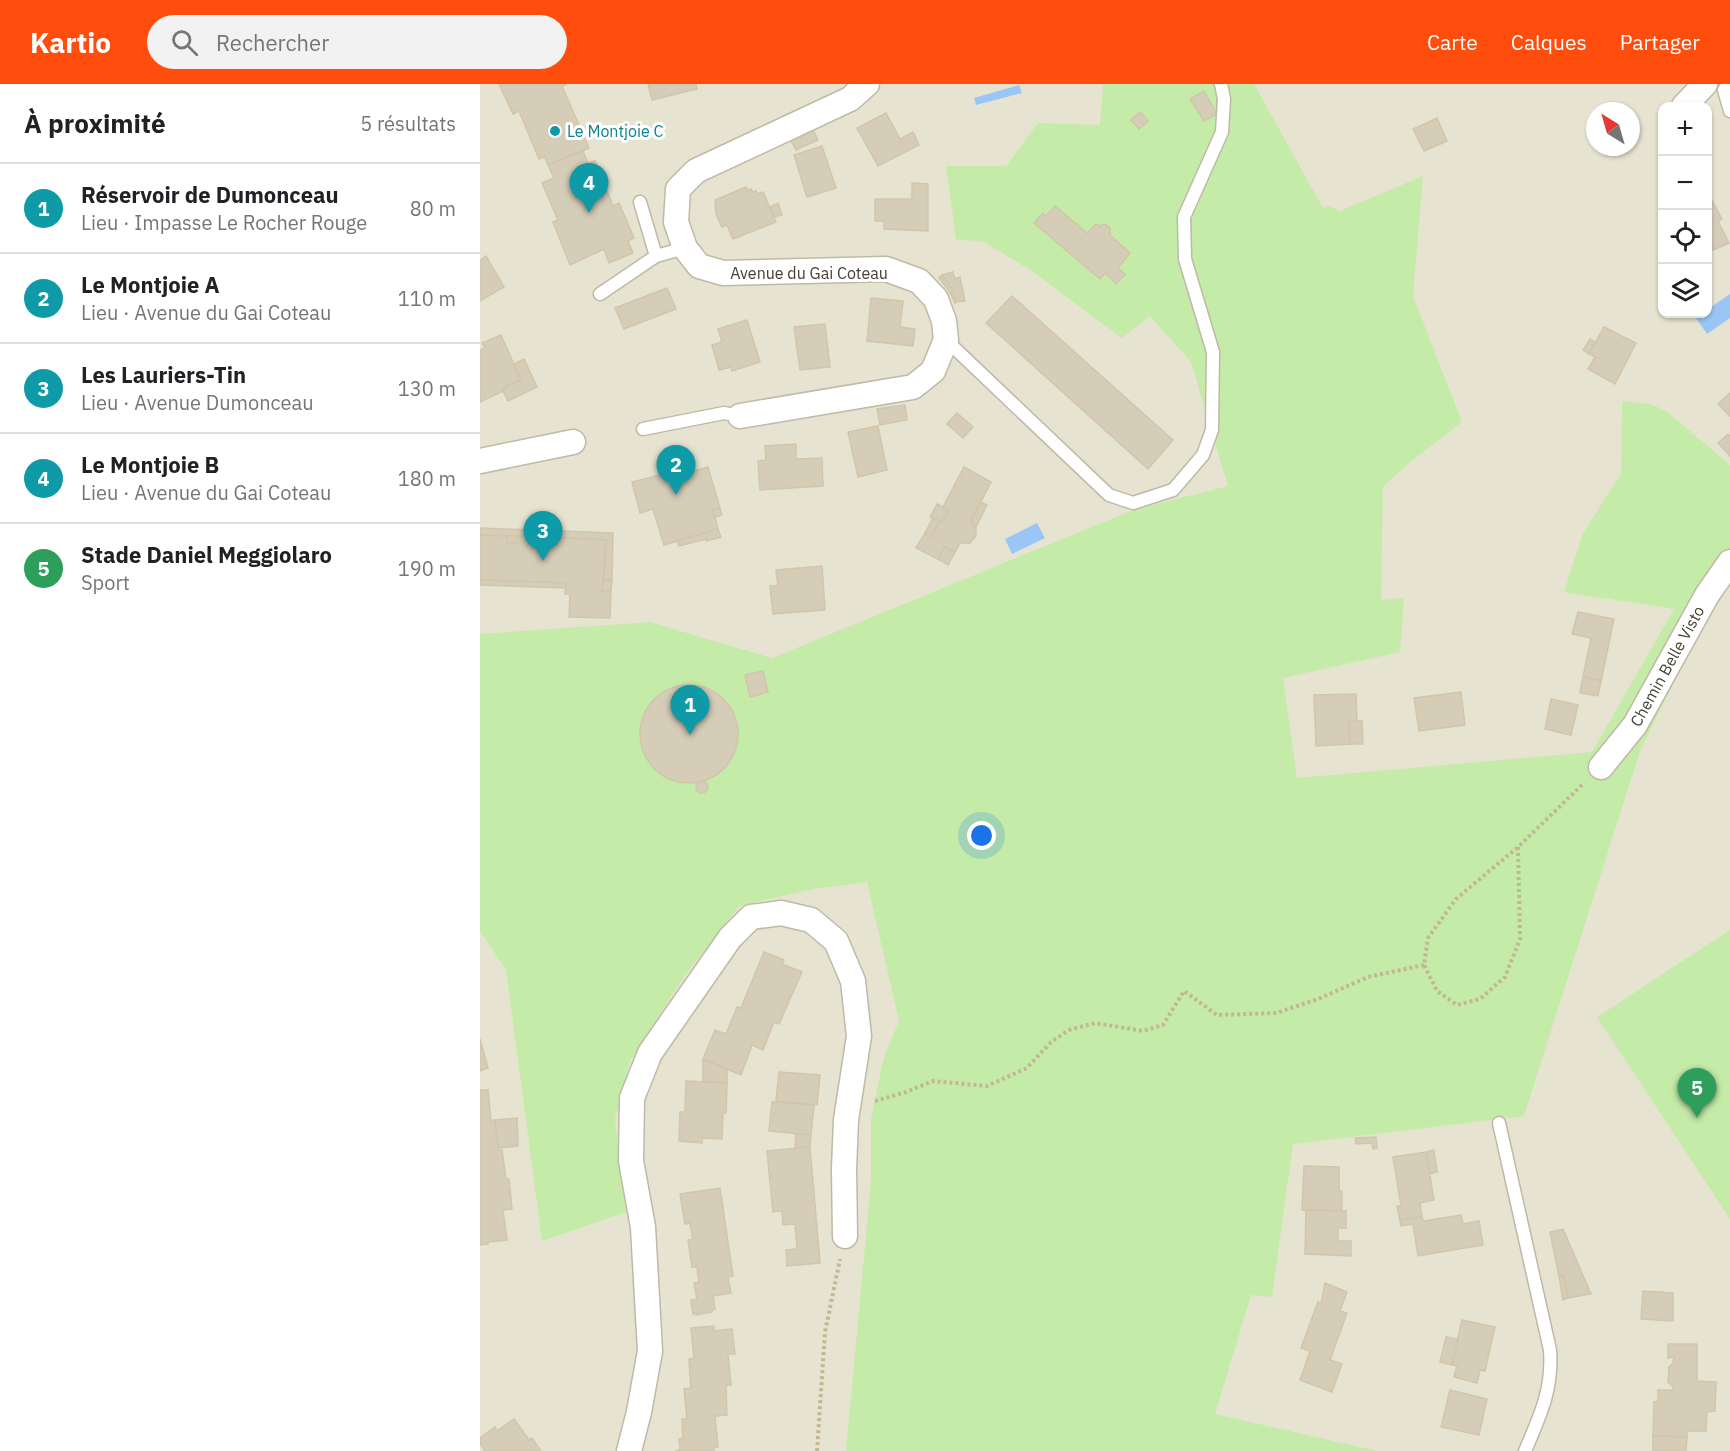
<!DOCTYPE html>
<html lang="fr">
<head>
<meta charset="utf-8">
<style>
	:root { --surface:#fff; --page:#f2f2f2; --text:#202124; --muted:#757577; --line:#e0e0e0; --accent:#ff4d0e }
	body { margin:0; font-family:"IBM Plex Sans",sans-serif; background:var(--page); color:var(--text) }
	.controls { position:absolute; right:18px; top:18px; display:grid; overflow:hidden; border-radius:12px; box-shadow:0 2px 4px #0004 }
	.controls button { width:54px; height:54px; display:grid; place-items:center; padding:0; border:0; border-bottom:2px solid var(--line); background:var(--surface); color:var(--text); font:30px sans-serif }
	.compass { position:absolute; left:1106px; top:18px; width:54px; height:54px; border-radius:50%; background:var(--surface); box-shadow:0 2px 4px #0004; rotate:323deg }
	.you { position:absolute; left:502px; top:752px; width:21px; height:21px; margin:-15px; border:4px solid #fff; border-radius:50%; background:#1a73e8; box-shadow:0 0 0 9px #1a73e833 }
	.badge { display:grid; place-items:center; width:39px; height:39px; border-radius:50%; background:var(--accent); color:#fff; font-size:20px; font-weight:700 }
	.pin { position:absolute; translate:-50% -50px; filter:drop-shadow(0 2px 3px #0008) }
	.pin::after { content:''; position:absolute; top:32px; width:21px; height:18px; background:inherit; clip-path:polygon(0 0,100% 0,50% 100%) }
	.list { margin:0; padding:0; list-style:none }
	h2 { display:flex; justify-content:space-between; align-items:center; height:78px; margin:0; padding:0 24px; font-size:26px }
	h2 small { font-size:20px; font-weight:400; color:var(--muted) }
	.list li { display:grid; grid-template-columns:39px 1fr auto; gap:18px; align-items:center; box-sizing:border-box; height:90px; padding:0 24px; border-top:2px solid var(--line) }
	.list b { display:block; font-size:22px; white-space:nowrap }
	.list p { margin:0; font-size:20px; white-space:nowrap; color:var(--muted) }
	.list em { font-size:20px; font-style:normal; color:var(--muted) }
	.icon { flex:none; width:33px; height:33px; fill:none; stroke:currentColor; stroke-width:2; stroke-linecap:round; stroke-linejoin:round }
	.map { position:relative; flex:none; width:1250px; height:1367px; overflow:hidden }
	header { display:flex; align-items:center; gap:36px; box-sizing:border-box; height:84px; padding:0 30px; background:var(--accent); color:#fff }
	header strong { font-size:28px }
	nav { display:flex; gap:33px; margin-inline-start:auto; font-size:21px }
	.search { width:420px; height:54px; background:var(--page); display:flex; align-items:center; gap:15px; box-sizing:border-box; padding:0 21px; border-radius:33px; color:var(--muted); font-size:22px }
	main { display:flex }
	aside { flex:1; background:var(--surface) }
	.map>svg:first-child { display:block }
	.residential { fill:#e7e3d1; fill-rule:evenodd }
	.green { fill:#c5eba8 }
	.water { fill:#9ac6f5 }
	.building { fill:#d5cdb8; stroke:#d1c6aa; stroke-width:1.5 }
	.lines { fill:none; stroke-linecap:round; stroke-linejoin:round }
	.service-casing { stroke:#bfb9a5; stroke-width:15 }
	.minor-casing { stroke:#bfb9a5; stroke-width:27 }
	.path { stroke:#c2b795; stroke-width:4; stroke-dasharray:3 3; stroke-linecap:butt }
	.service { stroke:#fff; stroke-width:12 }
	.minor { stroke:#fff; stroke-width:24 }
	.culture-dot { fill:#0f9aa8; stroke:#fff; stroke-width:2 }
	.labels { text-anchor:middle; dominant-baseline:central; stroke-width:6; stroke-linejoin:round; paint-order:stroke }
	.culture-label { font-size:16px; fill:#0d838f; stroke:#fff; text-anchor:start }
	.street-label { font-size:16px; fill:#454033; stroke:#fff }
</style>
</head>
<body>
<header>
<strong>Kartio</strong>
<div class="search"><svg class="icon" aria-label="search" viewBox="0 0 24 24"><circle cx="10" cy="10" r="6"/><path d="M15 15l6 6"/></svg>Rechercher</div>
<nav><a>Carte</a><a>Calques</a><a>Partager</a></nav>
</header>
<main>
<aside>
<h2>À proximité<small>5 résultats</small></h2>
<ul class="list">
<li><span class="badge" style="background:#0f9aa8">1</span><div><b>Réservoir de Dumonceau</b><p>Lieu · Impasse Le Rocher Rouge</p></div><em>80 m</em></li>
<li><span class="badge" style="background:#0f9aa8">2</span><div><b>Le Montjoie A</b><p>Lieu · Avenue du Gai Coteau</p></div><em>110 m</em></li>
<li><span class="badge" style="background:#0f9aa8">3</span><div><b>Les Lauriers-Tin</b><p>Lieu · Avenue Dumonceau</p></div><em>130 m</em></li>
<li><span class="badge" style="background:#0f9aa8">4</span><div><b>Le Montjoie B</b><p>Lieu · Avenue du Gai Coteau</p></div><em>180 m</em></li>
<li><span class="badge" style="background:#2e9e5b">5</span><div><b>Stade Daniel Meggiolaro</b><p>Sport</p></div><em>190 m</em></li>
</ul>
</aside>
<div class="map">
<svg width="1250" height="1367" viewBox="0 0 1250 1367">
	<rect width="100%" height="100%" fill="#f3f0e3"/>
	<path class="residential" d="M 0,0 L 1250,0 L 1250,1367 L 0,1367 ZM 1182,22 L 1228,22 L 1228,230 L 1182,230 ZM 1115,27 L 1151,27 L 1151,63 L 1115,63 Z"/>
	<g class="green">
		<polygon points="623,0 774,0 843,124 849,122 860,127 943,92 933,212 982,338 929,379 903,403 901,516 924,514 920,568 803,594 817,694 1112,668 1194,525 1084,508 1103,449 1141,390 1142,317 1171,320 1186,327 1250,381 1250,494 1237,511 1160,667 1044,1032 813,1060 792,1213 771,1211 735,1330 897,1367 366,1367 391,1097 391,1034 404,973 419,937 387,798 333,805 259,822 205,891 150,977 135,1035 146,1128 62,1157 26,886 0,847 0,550 170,538 292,574 653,426 748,402 711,278 670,232 642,254 549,185 504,158 476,155 466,82 526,82 558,39 620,41"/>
		<polygon points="1250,846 1250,1135 1117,933"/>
	</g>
	<g class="water">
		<polygon points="539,1 542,9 496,21 494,14"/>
		<polygon points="1250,210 1250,234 1227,250 1216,234 1222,230 1228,230 1228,225"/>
		<polygon points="557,439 565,454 532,470 525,455"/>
	</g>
	<g class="building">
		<polygon points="19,0 87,0 82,2 109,64 68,81 65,73 59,75 39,27 33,30"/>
		<polygon points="168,0 216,0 217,5 172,16"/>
		<polygon points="724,7 737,30 724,37 710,15"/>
		<polygon points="660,28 668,37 659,45 651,36"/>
		<polygon points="406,29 420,55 433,48 439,61 398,82 377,44"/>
		<polygon points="957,34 967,57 944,67 933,45"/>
		<polygon points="332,44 338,56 316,66 310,55"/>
		<polygon points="342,62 356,104 327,113 314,71"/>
		<polygon points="103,67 108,79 115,77 133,122 139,119 154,154 148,157 153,169 129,179 124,165 90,181 73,138 78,136 62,99 74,94 68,81"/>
		<polygon points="432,99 448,100 448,147 404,145 404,137 395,137 395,115 432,115"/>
		<polygon points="266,103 267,106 271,105 273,108 276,107 277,110 283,108 296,138 253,155 247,141 242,143 236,130 235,116"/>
		<polygon points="1229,111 1242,135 1238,137 1249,159 1233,166 1228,157 1228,112"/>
		<polygon points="298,119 302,131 294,133 290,123"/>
		<polygon points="575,122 607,149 616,140 619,142 625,140 630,144 630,151 650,169 638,184 645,190 636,200 625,189 620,195 554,139 563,129 566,132"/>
		<polygon points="6,172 24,203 0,217 0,176"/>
		<polygon points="473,188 475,195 480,193 485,217 476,218 472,205 462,191"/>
		<polygon points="462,191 472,205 476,218 475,219 469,207 459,194"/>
		<polygon points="187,204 196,225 144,245 135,224"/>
		<polygon points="532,212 693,356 668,385 506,239"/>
		<polygon points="391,214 423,217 420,243 435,245 433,262 387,257"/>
		<polygon points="267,236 280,278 252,287 251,283 239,286 232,261 242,258 238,245"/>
		<polygon points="345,240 350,283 320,286 314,243"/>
		<polygon points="1124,243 1156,259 1135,300 1108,285 1115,273 1109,270"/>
		<polygon points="21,251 41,296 24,303 25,306 0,318 0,266 5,264 2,259"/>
		<polygon points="1110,255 1115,258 1109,270 1103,266"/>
		<polygon points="44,275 57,303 28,317 23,307 25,306 24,303 41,296 34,280"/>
		<polygon points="1250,309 1250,332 1238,320"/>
		<polygon points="425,321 427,336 400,341 397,325"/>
		<polygon points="477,329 493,343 483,354 467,340"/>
		<polygon points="398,342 407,386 378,393 368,348"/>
		<polygon points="1248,350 1250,352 1250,372 1238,359"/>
		<polygon points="316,360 316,375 342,374 343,402 280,406 278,377 286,376 285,362"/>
		<polygon points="228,383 240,424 233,426 238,445 184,461 173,425 160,429 152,398 193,388 195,393"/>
		<polygon points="484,383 511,398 491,437 496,443 496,452 490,459 480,459 475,468 464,463 458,475 436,464 445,449 451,453 459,437 462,438 469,426 463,423"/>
		<polygon points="500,418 507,421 496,443 491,437"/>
		<polygon points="457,420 469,426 462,438 450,433"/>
		<polygon points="240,424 242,431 235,433 233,426"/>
		<polygon points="453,434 459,437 451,453 445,449"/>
		<polygon points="0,444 133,449 132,496 124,495 126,456 0,451"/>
		<polygon points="238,445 241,453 226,457 226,455 199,462 197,457"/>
		<polygon points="0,451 27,452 27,459 37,459 37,452 126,456 122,507 131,507 130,534 89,533 90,510 85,510 86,499 0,496"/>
		<rect x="27" y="452" width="10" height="7"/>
		<polygon points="464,463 475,468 468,481 458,475"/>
		<polygon points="342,482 345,526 293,530 290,502 298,502 296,486"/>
		<polygon points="0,496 86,499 85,504 0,501"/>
		<polygon points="123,496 132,496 131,507 122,507"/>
		<polygon points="1098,528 1134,535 1121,597 1103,593 1111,554 1092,550"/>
		<polygon points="283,587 288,608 270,613 265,591"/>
		<polygon points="1103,593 1121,597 1118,612 1100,609"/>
		<circle cx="209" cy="650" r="49"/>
		<polygon points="981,608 985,641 939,647 934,614"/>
		<polygon points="876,610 877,637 869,637 870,660 836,662 834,611"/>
		<polygon points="1071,615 1098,621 1091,651 1065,645"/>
		<polygon points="869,637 882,637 883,660 870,660"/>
		<circle cx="222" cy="703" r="6"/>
		<polygon points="284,868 304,876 302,880 322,888 299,940 294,938 283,966 272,961 261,991 223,975 235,946 246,950 257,923 261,924"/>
		<polygon points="0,955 8,984 0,987"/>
		<polygon points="223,975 247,985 247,999 223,997"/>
		<polygon points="299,988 340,991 337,1021 296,1017"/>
		<polygon points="206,997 247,999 246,1029 243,1029 242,1055 222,1054 222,1059 199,1057 200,1028 205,1028"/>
		<polygon points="0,1006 8,1006 11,1037 15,1036 19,1067 22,1066 26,1095 29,1095 32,1125 23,1126 27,1156 8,1158 8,1160 0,1161"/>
		<polygon points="292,1018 334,1021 331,1051 289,1047"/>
		<polygon points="37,1034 38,1062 18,1064 15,1036"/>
		<polygon points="316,1050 331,1051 330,1063 315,1064"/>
		<polygon points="896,1053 897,1064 893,1065 892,1059 876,1060 875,1054"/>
		<polygon points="330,1063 340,1179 307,1182 306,1166 317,1165 315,1140 303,1141 302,1127 293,1128 287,1067"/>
		<polygon points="954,1066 957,1088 950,1090 946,1068"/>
		<polygon points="946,1068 954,1116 940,1119 942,1133 920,1136 917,1122 921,1122 913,1073"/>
		<polygon points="824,1082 859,1083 859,1107 862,1107 862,1127 822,1126"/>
		<polygon points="240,1104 253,1192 248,1193 251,1209 233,1212 235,1225 232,1226 232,1228 216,1231 217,1229 213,1230 211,1216 217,1215 214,1199 219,1198 217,1183 212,1183 208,1156 213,1156 210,1139 205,1140 200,1110"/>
		<polygon points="826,1126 866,1127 866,1144 858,1144 858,1157 871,1157 871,1172 825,1170"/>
		<polygon points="981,1131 983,1140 999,1137 1003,1161 938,1172 933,1140 921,1142 920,1136 942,1133 944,1137"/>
		<polygon points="1083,1145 1111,1210 1088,1214 1083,1191 1079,1192 1070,1148"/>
		<polygon points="1083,1191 1088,1214 1083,1216 1079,1192"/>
		<polygon points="845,1199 867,1208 860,1227 867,1229 850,1276 862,1280 852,1308 820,1296 830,1267 821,1264 838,1218 841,1220"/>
		<polygon points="1163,1207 1193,1209 1193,1237 1161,1235"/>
		<polygon points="982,1236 1015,1243 1005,1287 1000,1286 997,1299 974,1293 977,1282 972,1281"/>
		<polygon points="234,1242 234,1247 252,1245 255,1270 248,1270 251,1301 246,1301 247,1331 235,1332 238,1363 234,1363 234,1367 195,1367 200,1366 199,1355 203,1354 202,1335 207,1335 204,1305 211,1304 209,1275 214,1274 211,1244"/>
		<polygon points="966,1253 978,1255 972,1281 960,1278"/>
		<polygon points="1188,1260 1217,1260 1217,1297 1236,1298 1235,1327 1227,1328 1226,1347 1207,1347 1207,1353 1173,1352 1174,1318 1178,1318 1178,1306 1193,1306 1193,1303 1188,1298 1189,1283 1193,1279 1194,1273 1188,1274"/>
		<polygon points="970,1306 1007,1315 999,1351 961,1343"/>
		<polygon points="34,1335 49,1356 52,1354 61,1367 5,1367 0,1360 0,1354 15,1343 17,1347"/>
		<polygon points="1173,1352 1207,1353 1206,1367 1173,1367"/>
	</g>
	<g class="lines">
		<g class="service-casing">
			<g id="service">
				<polyline points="1248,0 1244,6 1250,27"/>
				<polyline points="160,118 176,172"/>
				<polyline points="120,210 176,172 205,164"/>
				<polyline points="466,256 629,411 653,419 693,406 723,371 732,346 733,268 705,175 704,133 742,48 744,15 741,0"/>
				<polyline points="163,345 244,329 260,332"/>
				<path d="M 1019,1039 L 1070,1266 C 1073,1305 1060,1332 1045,1367"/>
			</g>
		</g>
		<g class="minor-casing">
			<g id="minor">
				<polyline points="1204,22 1225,0"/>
				<polyline points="260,332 433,303 453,287 466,256 464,237 456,215 439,197 406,185 243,189 219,182 205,164 196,138 198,105 216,87 370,15 387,0"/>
				<polyline points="0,377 93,358"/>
				<polyline points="1121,683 1155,641 1227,511 1250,478"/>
				<polyline points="149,1367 159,1328 170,1267 163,1143 151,1077 152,1014 170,969 250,854 271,833 301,829 331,836 356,857 373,897 379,952 366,1036 364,1085 365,1152"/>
			</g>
		</g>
		<g class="path">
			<polyline points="1038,763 1040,855 1025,893 1000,915 977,921 957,907 944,881 948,854 976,815 1038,763 1103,700"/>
			<polyline points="395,1017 426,1008 453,997 507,1002 547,984 571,958 589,946 615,939 663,947 683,941 704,907 737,931 796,929 838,915 888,893 944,881"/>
			<polyline points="337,1367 345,1248 360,1175"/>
		</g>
		<use href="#service" class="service"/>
		<use href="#minor" class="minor"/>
	</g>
	<circle class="culture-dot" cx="75" cy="47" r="6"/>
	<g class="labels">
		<g class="culture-label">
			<text x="87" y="47">Le Montjoie C</text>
		</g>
		<g class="street-label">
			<text x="329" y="189">Avenue du Gai Coteau</text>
			<text transform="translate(1187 582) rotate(-61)">Chemin Belle Visto</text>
		</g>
	</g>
</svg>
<div class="controls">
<button>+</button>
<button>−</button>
<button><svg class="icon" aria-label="locate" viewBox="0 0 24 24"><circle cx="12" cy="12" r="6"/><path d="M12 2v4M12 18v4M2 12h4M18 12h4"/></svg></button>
<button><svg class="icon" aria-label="layers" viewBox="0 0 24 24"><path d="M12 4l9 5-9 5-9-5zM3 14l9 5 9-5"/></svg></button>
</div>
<svg class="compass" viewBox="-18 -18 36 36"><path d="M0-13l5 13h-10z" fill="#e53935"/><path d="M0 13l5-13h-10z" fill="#757577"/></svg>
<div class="you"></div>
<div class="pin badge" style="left:210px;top:651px;background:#0f9aa8">1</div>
<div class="pin badge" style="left:196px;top:411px;background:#0f9aa8">2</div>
<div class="pin badge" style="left:63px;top:477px;background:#0f9aa8">3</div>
<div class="pin badge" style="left:109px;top:129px;background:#0f9aa8">4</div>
<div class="pin badge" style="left:1217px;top:1034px;background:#2e9e5b">5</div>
</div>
</main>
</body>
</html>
